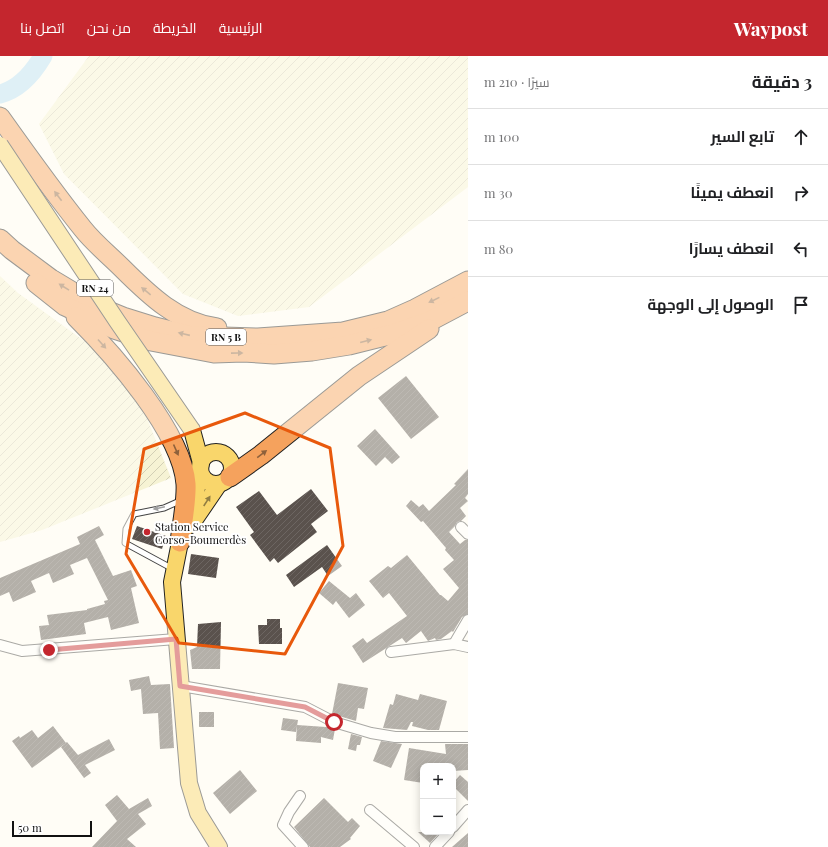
<!DOCTYPE html>
<html lang="ar">
<head>
<meta charset="utf-8">
<style>
	:root { --surface:#fff; --page:#f6f6f6; --text:#202124; --muted:#757577; --line:#e0e0e0; --accent:#c4262e }
	body { margin:0; font-family:"Playfair Display",Cairo,serif; background:var(--page); color:var(--text); direction:rtl }
	.controls { position:absolute; right:12px; bottom:12px; display:grid; overflow:hidden; border-radius:8px; box-shadow:0 2px 10px #0003 }
	.controls button { width:36px; height:36px; display:grid; place-items:center; padding:0; border:0; border-bottom:1px solid var(--line); background:var(--surface); color:var(--text); font:20px sans-serif }
	.scale { position:absolute; left:12px; bottom:10px; width:80px; box-sizing:border-box; padding-left:4px; border:2px solid #111; border-top:0; font-size:11px; line-height:14px; white-space:nowrap; color:#111; -webkit-text-stroke:3px #fff; paint-order:stroke }
	.stop { position:absolute; width:12px; height:12px; margin:-9px; border:3px solid #c4262e; border-radius:50%; background:#fff }
	.stop.end { background:#c4262e; border-color:#fff; box-shadow:0 1px 4px #0008 }
	.list { margin:0; padding:0; list-style:none }
	h2 { display:flex; justify-content:space-between; align-items:center; height:52px; margin:0; padding:0 16px; font-size:17px }
	h2 small { font-size:13px; font-weight:400; color:var(--muted) }
	.list li { display:grid; grid-template-columns:26px 1fr auto; gap:12px; align-items:center; box-sizing:border-box; height:56px; padding:0 16px; border-top:1px solid var(--line) }
	.list b { display:block; font-size:15px; white-space:nowrap }
	.list em { font-size:13px; font-style:normal; color:var(--muted) }
	.icon { flex:none; width:22px; height:22px; fill:none; stroke:currentColor; stroke-width:2; stroke-linecap:round; stroke-linejoin:round }
	.map { position:relative; flex:none; width:468px; height:791px; overflow:hidden; direction:ltr }
	header { display:flex; align-items:center; gap:24px; box-sizing:border-box; height:56px; padding:0 20px; background:var(--accent); color:#fff }
	header strong { font-size:19px }
	nav { display:flex; gap:22px; margin-inline-start:auto; font-size:14px }
	main { display:flex }
	aside { flex:1; background:var(--surface) }
	.map>svg:first-child { display:block }
	.farmland { fill:url(#farmland-furrows) }
	.lines { fill:none; stroke-linecap:round; stroke-linejoin:round }
	.river { stroke:#b9e0f7; stroke-width:19 }
	.building { fill:url(#building-hatch) }
	.service-casing { stroke:#444; stroke-width:7 }
	.minor-casing { stroke:#444; stroke-width:12 }
	.primary-casing { stroke:#222; stroke-width:18 }
	.motorway-casing { stroke:#222; stroke-width:21 }
	.service { stroke:#fff; stroke-width:5 }
	.minor { stroke:#fff; stroke-width:10 }
	.primary { stroke:#f9d66b; stroke-width:16 }
	.motorway { stroke:#f5a25d; stroke-width:19 }
	.primary-bridge-casing { stroke:#222; stroke-width:18; stroke-linecap:butt }
	.primary-bridge { stroke:#f9d66b; stroke-width:16 }
	.oneway { fill:#8e613b }
	.oneway2 { fill:#917d42 }
	.oneway3 { fill:#a0a0a0 }
	.route { stroke:#c4262e; stroke-width:5 }
	.marked { fill:none; stroke:#e8590c; stroke-width:3; stroke-linejoin:round }
	.poi-dot { fill:#c4262e; stroke:#fff; stroke-width:1.5 }
	.labels { text-anchor:middle; dominant-baseline:central; stroke-width:4; stroke-linejoin:round; paint-order:stroke }
	.shield { fill:#fff; stroke:#585858; stroke-width:1 }
	.shield-label { font-size:10px; font-weight:bold; fill:#111 }
	.poi-label { font-size:11px; fill:#111; stroke:#fff; text-anchor:start }
</style>
</head>
<body>
<header>
<strong>Waypost</strong>
<nav><a>الرئيسية</a><a>الخريطة</a><a>من نحن</a><a>اتصل بنا</a></nav>
</header>
<main>
<aside>
<h2>3 دقيقة<small>سيرًا · 210 m</small></h2>
<ul class="list">
<li><svg class="icon" aria-label="ahead" viewBox="0 0 24 24"><path d="M12 20V5M6 11l6-6 6 6"/></svg><div><b>تابع السير</b></div><em>100 m</em></li>
<li><svg class="icon" aria-label="right" viewBox="0 0 24 24"><path d="M7 20v-9h11M14 6l5 5-5 5"/></svg><div><b>انعطف يمينًا</b></div><em>30 m</em></li>
<li><svg class="icon" aria-label="left" viewBox="0 0 24 24"><path d="M17 20v-9H6M10 6l-5 5 5 5"/></svg><div><b>انعطف يسارًا</b></div><em>80 m</em></li>
<li><svg class="icon" aria-label="arrive" viewBox="0 0 24 24"><path d="M6 21V4h12l-3 4 3 4H6"/></svg><div><b>الوصول إلى الوجهة</b></div></li>
</ul>
</aside>
<div class="map">
<svg width="468" height="791" viewBox="0 0 468 791">
	<defs>
		<pattern id="farmland-furrows" width="10" height="10" patternUnits="userSpaceOnUse"><rect width="10" height="10" fill="#f6f3d4"/><path d="M-1 1l2-2M0 10L10 0M9 11l2-2" fill="none" stroke="#d2cfb5"/></pattern>
		<pattern id="building-hatch" width="6" height="6" patternUnits="userSpaceOnUse"><rect width="6" height="6" fill="#5a524d"/><path d="M-1 1l2-2M0 6l6-6M5 7l2-2" fill="none" stroke="#6d6662"/></pattern>
	</defs>
	<rect width="100%" height="100%" fill="#fffdf5"/>
	<g class="farmland">
		<polygon points="89,0 468,0 468,131 309,251 238,260 183,238 64,118 39,68"/>
		<polygon points="0,220 18,237 98,295 144,355 171,422 42,474 0,486"/>
	</g>
	<g class="lines">
		<path class="river" d="M 0,38 C 20,33 33,17 43,0"/>
	</g>
	<g class="building">
		<polygon points="406,320 439,361 411,383 378,342"/>
		<polygon points="375,373 400,401 392,408 385,401 376,410 357,390"/>
		<polygon points="468,413 468,438 465,442 468,445 460,452 466,460 461,465 457,466 455,470 449,476 460,488 465,484 468,484 468,558 462,561 453,576 452,575 441,583 436,584 435,582 428,585 421,575 406,587 402,582 363,607 352,590 363,582 367,587 407,560 389,537 383,542 369,525 388,510 391,512 407,499 440,539 441,539 448,545 459,532 443,513 454,504 445,494 446,492 423,465 421,466 406,450 411,444 419,451 423,448 429,455 456,429 454,428"/>
		<polygon points="311,433 328,455 311,468 317,476 278,507 274,502 270,506 250,479 254,476 236,451 259,435 277,459"/>
		<polygon points="99,470 104,479 95,484 113,520 131,514 137,530 131,532 139,567 111,574 108,561 84,567 86,578 41,584 39,570 49,569 47,559 87,554 87,553 105,548 104,545 108,544 87,502 70,509 74,518 53,527 49,517 31,525 36,536 13,546 9,536 0,540 0,522 80,488 77,481"/>
		<polygon points="137,470 166,480 162,493 132,483"/>
		<polygon points="327,489 342,510 328,520 322,511 294,531 286,519"/>
		<polygon points="191,498 219,502 216,522 188,518"/>
		<polygon points="329,525 350,542 356,537 365,549 349,562 336,545 333,549 319,537"/>
		<polygon points="267,563 280,563 280,572 282,572 282,588 259,588 258,569 267,569"/>
		<polygon points="221,566 220,613 192,613 190,594 197,591 198,568"/>
		<polygon points="149,620 151,629 170,628 174,692 160,693 158,657 143,658 141,633 131,635 129,624"/>
		<polygon points="338,627 368,632 364,653 358,652 356,665 332,658"/>
		<polygon points="396,638 418,644 420,638 447,645 439,674 428,674 412,670 413,666 411,666 407,674 383,672 390,648 393,649"/>
		<rect x="199" y="656" width="15" height="15"/>
		<polygon points="283,662 298,664 296,676 281,674"/>
		<polygon points="297,669 326,671 327,670 335,673 333,684 321,681 321,687 296,685"/>
		<polygon points="53,670 66,687 32,712 12,685 19,680 20,682 32,674 38,682"/>
		<polygon points="351,678 362,681 360,689 357,689 356,695 348,693"/>
		<polygon points="109,683 115,694 85,709 91,717 84,722 61,691 67,686 78,699"/>
		<polygon points="381,685 402,688 391,712 373,705"/>
		<polygon points="445,688 468,688 468,714 453,715 453,710 423,710 423,727 404,724 409,692 446,698"/>
		<polygon points="240,714 257,735 230,758 213,737"/>
		<polygon points="460,719 468,726 468,745 453,730 453,727"/>
		<polygon points="117,739 129,753 148,742 152,750 138,758 146,768 127,783 136,791 92,791 117,765 105,749"/>
		<polygon points="324,742 348,766 352,762 360,770 350,782 351,783 340,791 310,791 294,771"/>
		<polygon points="418,776 440,776 430,787"/>
		<polygon points="468,777 468,791 452,791"/>
	</g>
	<g class="lines">
		<g class="service-casing">
			<polyline id="service" points="173,513 125,487 126,473 134,458 164,452 182,444"/>
		</g>
		<g class="minor-casing">
			<g id="minor">
				<polyline points="461,471 468,478"/>
				<polyline points="454,588 468,564"/>
				<polyline points="0,589 22,595 176,583"/>
				<polyline points="391,596 454,588 468,591"/>
				<polyline points="181,630 305,651 334,666 371,677 395,681 468,681"/>
				<polyline points="300,740 289,756 283,769 303,791"/>
				<polyline points="370,754 414,791"/>
				<polyline points="453,771 468,754"/>
				<polyline points="435,791 449,776"/>
			</g>
		</g>
		<g class="primary-casing">
			<g id="primary">
				<polyline points="192,374 201,407 196,438 180,486 172,526 189,727 198,757 219,791"/>
				<circle cx="216" cy="412" r="16"/>
				<polyline points="191,469 219,428"/>
			</g>
		</g>
		<g class="motorway-casing">
			<g id="motorway">
				<path d="M 0,61 C 27,99 54,137 83,173 C 94,187 109,199 122,212 C 149,239 178,267 217,272"/>
				<polyline points="0,183 12,194 51,223 96,250 123,261 155,271 191,280 258,282 343,276 388,265 415,253 468,225"/>
				<polyline points="36,227 65,250 114,273 151,285 214,297 243,296 274,298 312,295 349,289 393,278 430,265 468,245"/>
				<path d="M 76,261 C 113,298 182,376 186,428 C 187,444 182,469 180,486"/>
				<polyline points="230,421 261,399 359,320 429,273"/>
			</g>
		</g>
		<use href="#service" class="service"/>
		<use href="#minor" class="minor"/>
		<use href="#primary" class="primary"/>
		<use href="#motorway" class="motorway"/>
		<g class="primary-bridge-casing">
			<polyline id="primary-bridge" points="0,89 117,265 192,374"/>
		</g>
		<use href="#primary-bridge" class="primary-bridge"/>
	</g>
	<defs><path id="oneway-solid" d="M-6-.8H1V-3.2L6.5 0L1 3.2V.8H-6Z"/></defs>
	<g class="oneway">
		<use href="#oneway-solid" transform="translate(58 140) rotate(-127)"/>
		<use href="#oneway-solid" transform="translate(64 231) rotate(-148)"/>
		<use href="#oneway-solid" transform="translate(146 235) rotate(-141)"/>
		<use href="#oneway-solid" transform="translate(434 244) rotate(154)"/>
		<use href="#oneway-solid" transform="translate(184 278) rotate(-167)"/>
		<use href="#oneway-solid" transform="translate(366 285) rotate(-14)"/>
		<use href="#oneway-solid" transform="translate(102 288) rotate(48)"/>
		<use href="#oneway-solid" transform="translate(237 297) rotate(-1)"/>
		<use href="#oneway-solid" transform="translate(176 394) rotate(66)"/>
		<use href="#oneway-solid" transform="translate(262 398) rotate(-37)"/>
	</g>
	<use class="oneway2" href="#oneway-solid" transform="translate(207 445) rotate(-57)"/>
	<use class="oneway3" href="#oneway-solid" transform="translate(159 452) rotate(168)"/>
	<g class="lines">
		<polyline class="route" points="49,594 176,583 180,630 305,651 334,666"/>
	</g>
	<path d="M0 0H468V791H0ZM 245,357 L 330,392 L 343,490 L 285,598 L 179,587 L 126,498 L 144,393 Z" fill="#fffdf5" fill-opacity=".55" fill-rule="evenodd"/>
	<path class="marked" d="M 245,357 L 330,392 L 343,490 L 285,598 L 179,587 L 126,498 L 144,393 Z"/>
	<circle class="poi-dot" cx="147" cy="476" r="4"/>
	<g class="labels">
		<g class="shield">
			<rect x="77" y="224" width="36" height="16" rx="3"/>
			<rect x="206" y="273" width="40" height="16" rx="3"/>
		</g>
		<g class="shield-label">
			<text x="95" y="232">RN 24</text>
			<text x="226" y="281">RN 5 B</text>
		</g>
		<g class="poi-label">
			<text x="155" y="470">Station Service<tspan x="155" dy="13">Corso-Boumerdès</tspan></text>
		</g>
	</g>
</svg>
<div class="controls">
<button>+</button>
<button>−</button>
</div>
<div class="scale">50 m</div>
<div class="stop" style="left:334px;top:666px"></div>
<div class="stop end" style="left:49px;top:594px"></div>
</div>
</main>
</body>
</html>
